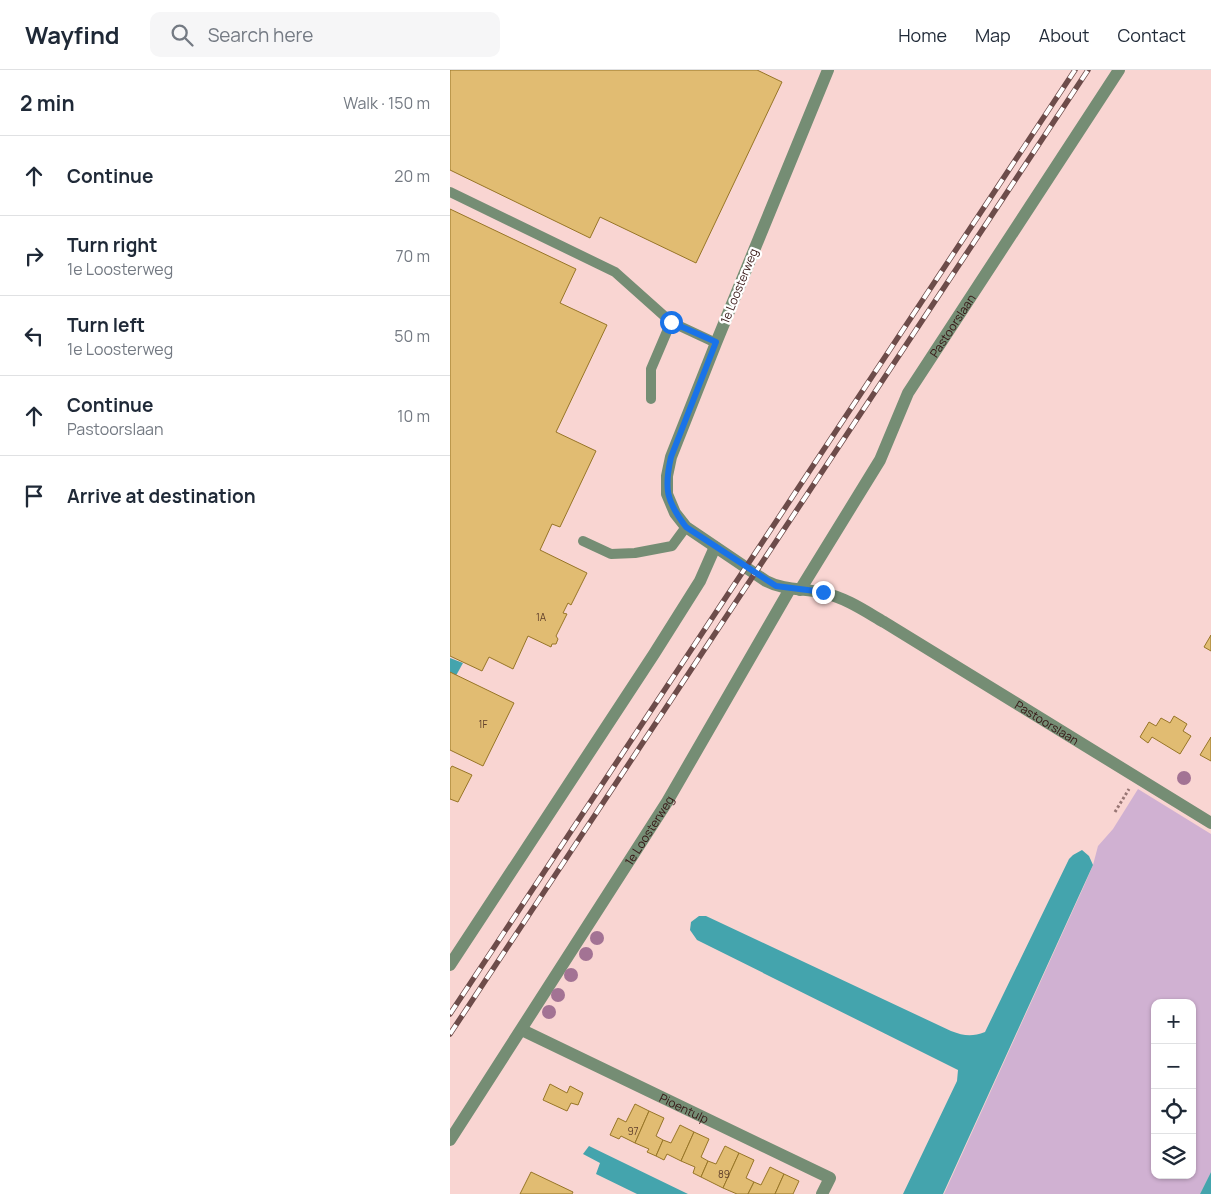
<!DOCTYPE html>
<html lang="en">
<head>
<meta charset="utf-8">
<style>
	:root { --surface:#fff; --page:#f6f6f7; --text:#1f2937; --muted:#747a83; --line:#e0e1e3 }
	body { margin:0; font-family:Manrope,sans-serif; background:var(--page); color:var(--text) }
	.controls { position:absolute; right:15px; bottom:15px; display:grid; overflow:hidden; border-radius:10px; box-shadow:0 1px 4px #0004 }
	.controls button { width:45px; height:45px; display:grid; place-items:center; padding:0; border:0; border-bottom:1px solid var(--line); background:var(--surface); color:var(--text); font:25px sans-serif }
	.stop { position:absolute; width:15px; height:15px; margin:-11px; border:4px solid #1a73e8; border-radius:50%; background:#fff }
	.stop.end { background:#1a73e8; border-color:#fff; box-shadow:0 1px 5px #0008 }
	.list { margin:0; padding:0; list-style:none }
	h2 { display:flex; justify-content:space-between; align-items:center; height:65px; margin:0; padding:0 20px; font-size:21px }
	h2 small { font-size:16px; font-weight:400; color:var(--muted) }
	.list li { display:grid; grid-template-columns:32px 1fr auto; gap:15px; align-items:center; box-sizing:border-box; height:80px; padding:0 20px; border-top:1px solid var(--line) }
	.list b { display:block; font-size:19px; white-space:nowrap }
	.list p { margin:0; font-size:16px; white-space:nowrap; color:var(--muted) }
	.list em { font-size:16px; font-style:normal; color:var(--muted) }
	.icon { flex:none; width:28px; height:28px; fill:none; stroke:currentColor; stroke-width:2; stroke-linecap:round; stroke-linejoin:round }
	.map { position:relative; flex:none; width:761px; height:1124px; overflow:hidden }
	header { display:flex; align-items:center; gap:30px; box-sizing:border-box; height:70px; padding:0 25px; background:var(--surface); border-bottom:1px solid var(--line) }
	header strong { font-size:24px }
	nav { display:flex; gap:28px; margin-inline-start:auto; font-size:18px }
	.search { width:350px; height:45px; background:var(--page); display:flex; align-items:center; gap:12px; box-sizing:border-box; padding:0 18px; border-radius:10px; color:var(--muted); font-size:19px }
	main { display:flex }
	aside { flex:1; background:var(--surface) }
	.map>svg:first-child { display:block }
	.green { fill:#d0b1d2; fill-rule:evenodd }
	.water { fill:#44a4ad }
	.building { fill:#e1bc72; stroke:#977527 }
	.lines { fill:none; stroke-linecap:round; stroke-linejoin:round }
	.path { stroke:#987674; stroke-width:3; stroke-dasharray:2.5 2.5; stroke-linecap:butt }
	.service { stroke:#758d74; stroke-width:10 }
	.minor { stroke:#758d74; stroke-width:12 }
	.rail-casing { stroke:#6d4c4a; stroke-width:5.5 }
	.rail { stroke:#fff; stroke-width:4; stroke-dasharray:11; stroke-linecap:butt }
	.tree { fill:#a37394 }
	.route { stroke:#1a73e8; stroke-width:6 }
	.labels { text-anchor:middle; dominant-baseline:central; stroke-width:4.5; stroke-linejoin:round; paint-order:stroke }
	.number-label { font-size:10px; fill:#61402c }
	.street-label { font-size:12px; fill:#361615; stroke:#fff }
</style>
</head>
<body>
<header>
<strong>Wayfind</strong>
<div class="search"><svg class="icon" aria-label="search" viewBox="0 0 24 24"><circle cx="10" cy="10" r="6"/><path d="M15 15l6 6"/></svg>Search here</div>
<nav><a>Home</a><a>Map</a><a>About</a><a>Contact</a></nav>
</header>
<main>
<aside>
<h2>2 min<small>Walk · 150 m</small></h2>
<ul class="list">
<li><svg class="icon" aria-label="ahead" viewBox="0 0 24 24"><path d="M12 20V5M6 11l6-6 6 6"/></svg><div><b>Continue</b></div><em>20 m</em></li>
<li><svg class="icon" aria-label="right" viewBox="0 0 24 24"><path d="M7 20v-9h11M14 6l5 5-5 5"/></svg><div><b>Turn right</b><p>1e Loosterweg</p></div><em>70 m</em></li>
<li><svg class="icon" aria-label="left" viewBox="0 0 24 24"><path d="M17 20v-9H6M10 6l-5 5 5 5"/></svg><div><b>Turn left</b><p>1e Loosterweg</p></div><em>50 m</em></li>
<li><svg class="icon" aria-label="ahead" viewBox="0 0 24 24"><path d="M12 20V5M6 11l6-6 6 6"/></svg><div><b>Continue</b><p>Pastoorslaan</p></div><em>10 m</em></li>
<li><svg class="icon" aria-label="arrive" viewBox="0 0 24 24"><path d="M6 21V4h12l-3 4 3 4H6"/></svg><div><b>Arrive at destination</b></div></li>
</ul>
</aside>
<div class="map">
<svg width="761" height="1124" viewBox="0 0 761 1124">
	<rect width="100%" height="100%" fill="#f9d5d2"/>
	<path class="green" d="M 688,719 L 761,764 L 761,1102 L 750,1124 L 494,1124 L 634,816 L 643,795 L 648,776 L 663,759 ZM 705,933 L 742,933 L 742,1105 L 705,1105 Z"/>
	<g class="water">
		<polygon points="0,588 13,593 3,611 0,610"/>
		<path d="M 632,780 L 639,786 L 643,795 L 493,1124 L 453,1124 L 507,1011 L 508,1000 L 247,870 L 240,860 L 241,852 L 249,846 L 256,846 L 501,961 C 514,966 522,967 535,962 L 619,789 L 623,785 Z"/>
		<polygon points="139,1076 238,1124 187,1124 146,1104 150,1093 133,1084"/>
		<polygon points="761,1102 761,1124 750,1124"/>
	</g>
	<g class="building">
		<polygon points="0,0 307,0 332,12 246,193 150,147 140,168 0,100"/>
		<polygon points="0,139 126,199 110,233 157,255 106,362 146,381 110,457 102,454 90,480 137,503 121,535 118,533 113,543 117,544 106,566 108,569 106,574 102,574 101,577 78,566 63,599 39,587 32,601 0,586"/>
		<polygon points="761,565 761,581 754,577"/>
		<polygon points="0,602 64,633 33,696 0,680"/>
		<polygon points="724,646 737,654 733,661 741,666 730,684 702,667 698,673 690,667 699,652 706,656 711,648 720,653"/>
		<polygon points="761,667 761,691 750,685"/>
		<polygon points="2,696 22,705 8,732 0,729 0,699"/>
		<polygon points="100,1014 117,1023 120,1016 133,1023 128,1035 121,1033 117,1041 93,1030"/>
		<polygon points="185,1034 199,1041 185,1073 171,1066 169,1069 160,1065 168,1048 176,1052"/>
		<polygon points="199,1041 214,1048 206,1066 213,1070 206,1086 197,1082 199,1079 185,1073"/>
		<polygon points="230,1055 244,1062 231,1091 217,1084 214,1090 206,1086 213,1070 221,1073"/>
		<polygon points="244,1062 259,1069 251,1087 258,1091 251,1107 243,1103 245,1097 231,1091"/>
		<polygon points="275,1076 289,1083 273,1118 251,1107 258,1091 266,1094"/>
		<polygon points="289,1083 304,1090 296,1108 304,1112 298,1124 287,1124 273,1118"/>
		<polygon points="320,1097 334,1104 325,1124 298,1124 304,1112 311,1115"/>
		<polygon points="81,1102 123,1122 122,1124 70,1124"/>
		<polygon points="334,1104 349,1111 343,1124 325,1124"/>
	</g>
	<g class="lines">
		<polyline class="path" points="665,742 679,719"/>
		<g class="service">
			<polyline points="0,122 165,202 221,252 266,273"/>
			<polyline points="201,329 201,299 221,252"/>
			<polyline points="133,471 161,484 185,483 222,476 236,457"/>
		</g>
		<g class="minor">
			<path id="s1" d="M 378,0 L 266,273 L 221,387 L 217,406 L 217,424 L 225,443 L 236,457 L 316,511 C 335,521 354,518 374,523 C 396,528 415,541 434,552 L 761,753"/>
			<path id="s2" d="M 350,520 L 430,390 L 458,323 L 669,0"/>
			<polyline points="0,895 204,584 250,511 265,477"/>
			<path id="s3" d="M 72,960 L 380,1108 L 372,1124"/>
			<path id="s4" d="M 0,1070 L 217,732 L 340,519"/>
		</g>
		<g class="rail-casing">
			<g id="rail">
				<polyline points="0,944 625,0"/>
				<polyline points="0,964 638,0"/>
			</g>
		</g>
		<use href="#rail" class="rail"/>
	</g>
	<g class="tree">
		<circle cx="734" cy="708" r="7"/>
		<circle cx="147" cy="868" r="7"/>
		<circle cx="136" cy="884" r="7"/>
		<circle cx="121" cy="905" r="7"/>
		<circle cx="108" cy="925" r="7"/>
		<circle cx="99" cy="942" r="7"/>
	</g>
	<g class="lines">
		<path class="route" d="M 221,252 L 266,272 L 221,387 C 214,418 216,431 236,457 L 326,516 L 373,522"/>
	</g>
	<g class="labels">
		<g class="number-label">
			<text x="91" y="547">1A</text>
			<text x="33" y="654">1F</text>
			<text x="183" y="1061">97</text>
			<text x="274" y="1104">89</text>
		</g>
		<g class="street-label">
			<text transform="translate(289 216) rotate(-68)">1e Loosterweg</text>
			<text stroke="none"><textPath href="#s2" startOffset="306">Pastoorslaan</textPath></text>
			<text stroke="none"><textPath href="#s1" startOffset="908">Pastoorslaan</textPath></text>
			<text stroke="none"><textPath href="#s4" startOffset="368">1e Loosterweg</textPath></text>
			<text stroke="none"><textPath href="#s3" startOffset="180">Pioentulp</textPath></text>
		</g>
	</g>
</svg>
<div class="controls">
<button>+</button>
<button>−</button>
<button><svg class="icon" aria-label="locate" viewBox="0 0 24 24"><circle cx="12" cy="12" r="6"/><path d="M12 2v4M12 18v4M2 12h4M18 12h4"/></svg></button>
<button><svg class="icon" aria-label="layers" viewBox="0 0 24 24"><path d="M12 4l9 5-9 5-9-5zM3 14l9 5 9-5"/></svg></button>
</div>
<div class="stop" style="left:221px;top:252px"></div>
<div class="stop end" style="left:373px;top:522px"></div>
</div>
</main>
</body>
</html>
